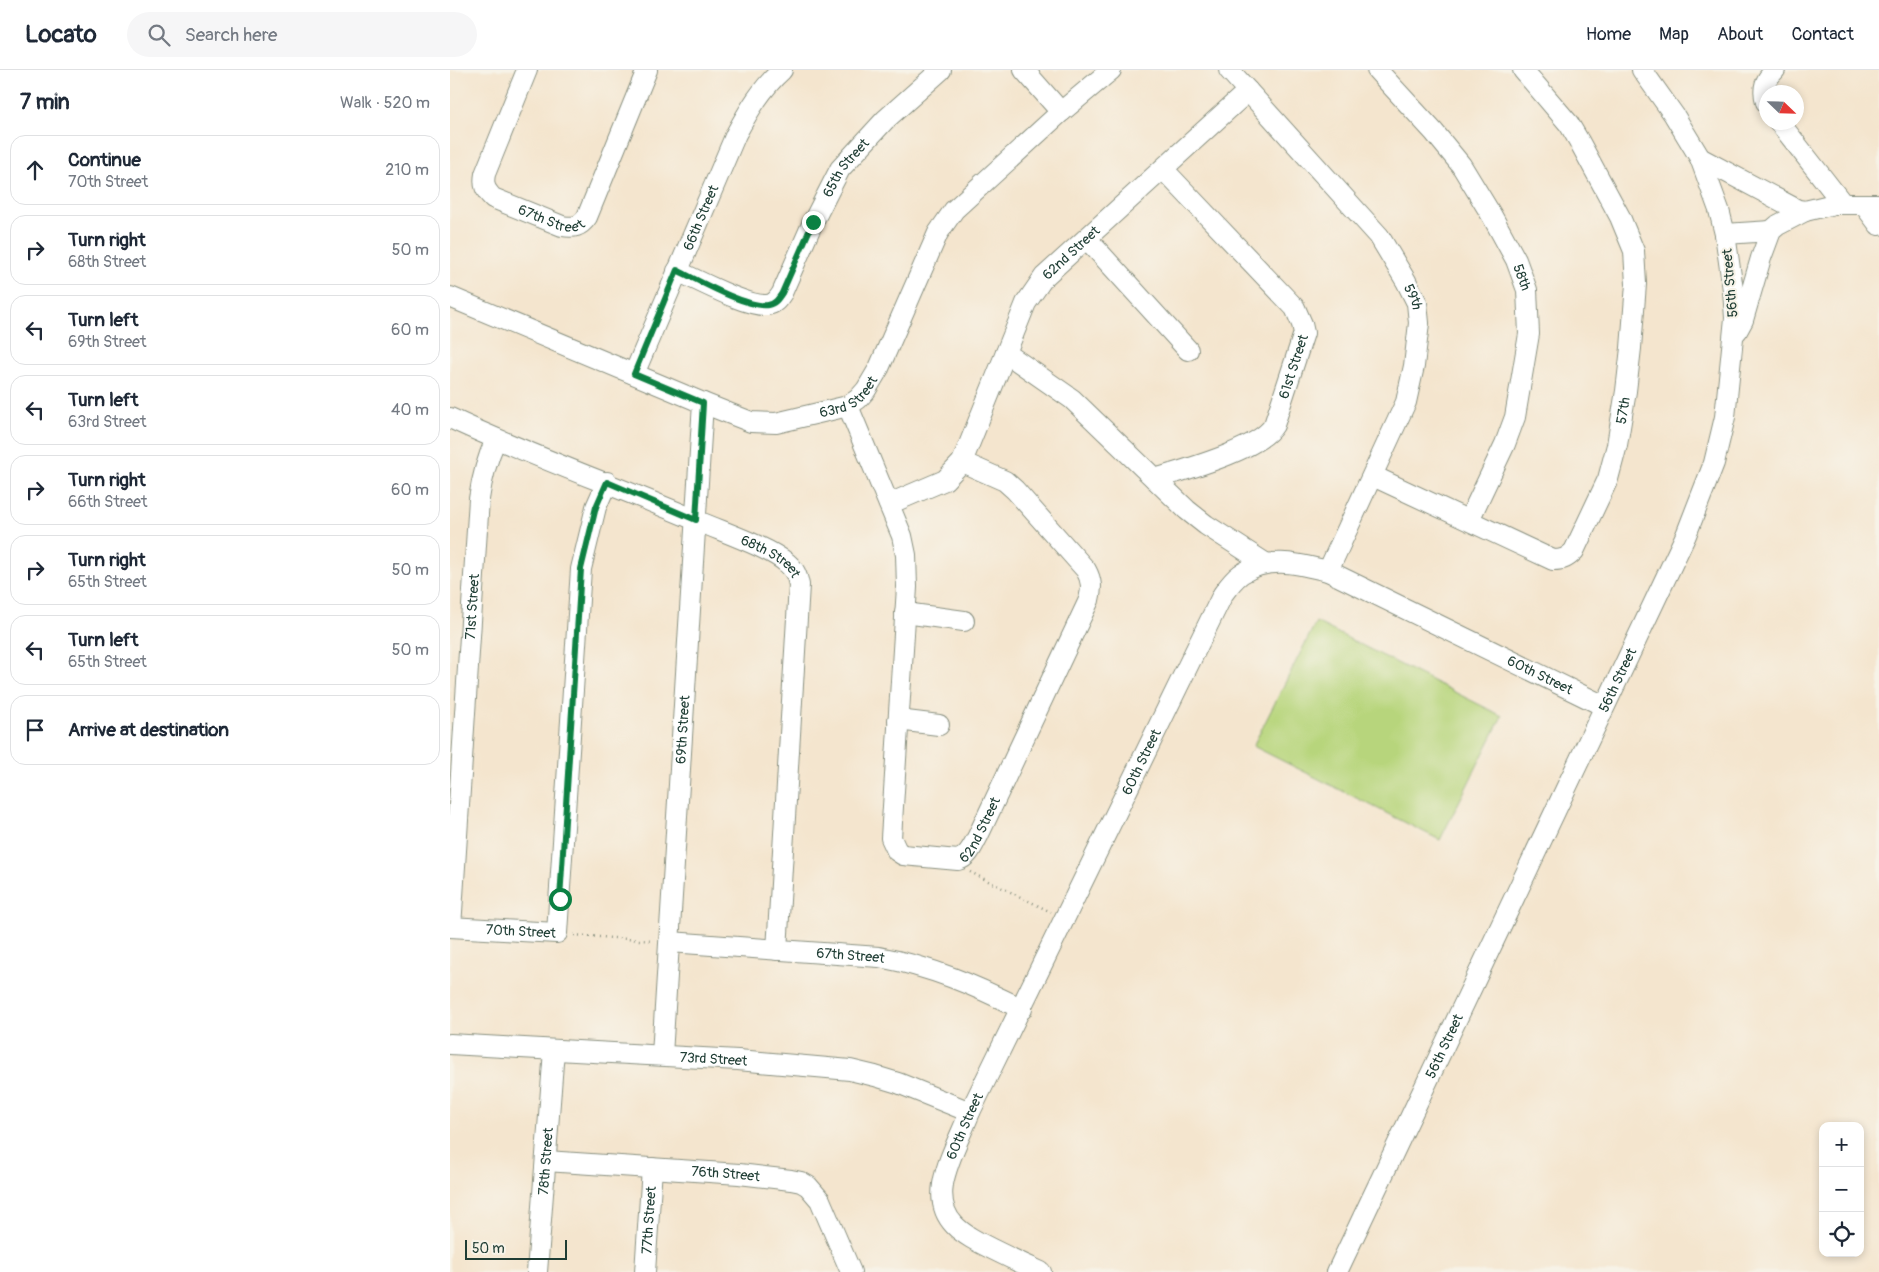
<!DOCTYPE html>
<meta charset="utf-8">
<style>
:root{--surface:#fff;--page:#f6f6f7;--text:#1f2937;--muted:#747a83;--line:#e0e1e3}
body{margin:0;font-family:Pangolin,sans-serif;background:var(--page);color:var(--text)}
.controls{position:absolute;right:15px;bottom:15px;display:grid;overflow:hidden;border-radius:10px;box-shadow:0 2px 8px #0003}
.controls button{width:45px;height:45px;display:grid;place-items:center;padding:0;border:0;border-bottom:1px solid var(--line);background:var(--surface);color:var(--text);font:25px sans-serif}
.compass{position:absolute;left:1309px;top:15px;width:45px;height:45px;border-radius:50%;background:var(--surface);box-shadow:0 2px 8px #0003;rotate:113deg}
.scale{position:absolute;left:15px;bottom:12px;width:102px;box-sizing:border-box;padding-left:5px;border:2px solid #1f3d34;border-top:0;font-size:14px;line-height:18px;white-space:nowrap;color:#1f3d34;-webkit-text-stroke:4px #f7f3e8;paint-order:stroke}
.stop{position:absolute;width:15px;height:15px;margin:-11px;border:4px solid #0b8043;border-radius:50%;background:#fff}
.stop.end{background:#0b8043;border-color:#fff;box-shadow:0 1px 5px #0008}
.list{margin:0;padding:0;list-style:none}
h2{display:flex;justify-content:space-between;align-items:center;height:65px;margin:0;padding:0 20px;font-size:21px}
h2 small{font-size:16px;font-weight:400;color:var(--muted)}
.list li{display:grid;grid-template-columns:32px 1fr auto;gap:15px;align-items:center;box-sizing:border-box;height:70px;margin:0 10px 10px;padding:0 10px;border:1px solid var(--line);border-radius:15px}
.list b{display:block;font-size:19px;white-space:nowrap}
.list p{margin:0;font-size:16px;white-space:nowrap;color:var(--muted)}
.list em{font-size:16px;font-style:normal;color:var(--muted)}
.icon{flex:none;width:28px;height:28px;fill:none;stroke:currentColor;stroke-width:2;stroke-linecap:round;stroke-linejoin:round}
.map{position:relative;flex:none;width:1429px;height:1202px;overflow:hidden}
header{display:flex;align-items:center;gap:30px;box-sizing:border-box;height:70px;padding:0 25px;background:var(--surface);border-bottom:1px solid var(--line)}
header strong{font-size:24px}
nav{display:flex;gap:28px;margin-inline-start:auto;font-size:18px}
.search{width:350px;height:45px;background:var(--page);display:flex;align-items:center;gap:12px;box-sizing:border-box;padding:0 18px;border-radius:28px;color:var(--muted);font-size:19px}
main{display:flex}
aside{flex:1;background:var(--surface)}
.map>svg:first-child{display:block}
.green{fill:#b7d57b;stroke:#6b8958}
.lines{fill:none;stroke-linecap:round;stroke-linejoin:round}
.minor-casing{stroke:#8a9181;stroke-width:22}
.path{stroke:#8a9181;stroke-width:2.5;stroke-dasharray:1 4;stroke-linecap:butt}
.minor{stroke:#fff;stroke-width:20}
.route{stroke:#0b8043;stroke-width:6}
.labels{text-anchor:middle;dominant-baseline:central;stroke-width:4;stroke-linejoin:round;paint-order:stroke}
.street-label{font-size:14px;fill:#1f3d34;stroke:#f7f3e8}
</style>
<header>
<strong>Locato</strong>
<div class="search"><svg class="icon" aria-label="search" viewBox="0 0 24 24"><circle cx="10" cy="10" r="6"/><path d="M15 15l6 6"/></svg>Search here</div>
<nav><a>Home</a><a>Map</a><a>About</a><a>Contact</a></nav>
</header>
<main>
<aside>
<h2>7 min<small>Walk · 520 m</small></h2>
<ul class="list">
<li><svg class="icon" aria-label="ahead" viewBox="0 0 24 24"><path d="M12 20V5M6 11l6-6 6 6"/></svg><div><b>Continue</b><p>70th Street</p></div><em>210 m</em></li>
<li><svg class="icon" aria-label="right" viewBox="0 0 24 24"><path d="M7 20v-9h11M14 6l5 5-5 5"/></svg><div><b>Turn right</b><p>68th Street</p></div><em>50 m</em></li>
<li><svg class="icon" aria-label="left" viewBox="0 0 24 24"><path d="M17 20v-9H6M10 6l-5 5 5 5"/></svg><div><b>Turn left</b><p>69th Street</p></div><em>60 m</em></li>
<li><svg class="icon" aria-label="left" viewBox="0 0 24 24"><path d="M17 20v-9H6M10 6l-5 5 5 5"/></svg><div><b>Turn left</b><p>63rd Street</p></div><em>40 m</em></li>
<li><svg class="icon" aria-label="right" viewBox="0 0 24 24"><path d="M7 20v-9h11M14 6l5 5-5 5"/></svg><div><b>Turn right</b><p>66th Street</p></div><em>60 m</em></li>
<li><svg class="icon" aria-label="right" viewBox="0 0 24 24"><path d="M7 20v-9h11M14 6l5 5-5 5"/></svg><div><b>Turn right</b><p>65th Street</p></div><em>50 m</em></li>
<li><svg class="icon" aria-label="left" viewBox="0 0 24 24"><path d="M17 20v-9H6M10 6l-5 5 5 5"/></svg><div><b>Turn left</b><p>65th Street</p></div><em>50 m</em></li>
<li><svg class="icon" aria-label="arrive" viewBox="0 0 24 24"><path d="M6 21V4h12l-3 4 3 4H6"/></svg><div><b>Arrive at destination</b></div></li>
</ul>
</aside>
<div class="map">
<svg width="1429" height="1202" viewBox="0 0 1429 1202">
<rect width="100%" height="100%" fill="#f7f3e8"/>
<filter id="ink" filterUnits="userSpaceOnUse"><feTurbulence type="fractalNoise" baseFrequency=".02" numOctaves="2"/><feDisplacementMap in="SourceGraphic" scale="10" xChannelSelector="R" yChannelSelector="G"/><feConvolveMatrix kernelMatrix="1 2 1 2 8 2 1 2 1" color-interpolation-filters="sRGB"/></filter>
<filter id="wash" filterUnits="userSpaceOnUse"><feTurbulence type="fractalNoise" baseFrequency=".0096" numOctaves="4" result="noise"/><feDisplacementMap in="SourceGraphic" scale="20" xChannelSelector="R" yChannelSelector="G"/><feGaussianBlur stdDeviation="1.12" result="paint"/><feColorMatrix in="noise" values="0 0 0 0 0 0 0 0 0 0 0 0 0 0 0 0 0 1.4 0 .05"/><feComposite in="paint" operator="in"/></filter>
<g filter="url(#wash)">
<rect width="100%" height="100%" fill="#f4e5ce"/>
<path class="green" d="M 866,552 L 1052,646 L 990,770 L 803,676 Z"/>
</g>
<g filter="url(#ink)">
<g class="lines">
<g class="minor-casing">
<g id="minor">
<path id="s1" d="M 77,0 L 35,104 C 33,115 35,120 43,128 L 112,156 C 124,158 130,157 137,147 L 197,0"/>
<path d="M 574,0 L 611,42"/>
<path id="s2" d="M 779,0 L 929,166 L 956,211 L 967,233 L 969,253 L 964,296 L 956,332 L 878,501"/>
<path id="s3" d="M 927,0 L 984,62 L 1011,95 L 1042,146 L 1066,190 L 1077,220 L 1079,264 L 1065,347 L 1055,374 L 1019,450"/>
<path d="M 1316,32 C 1312,18 1315,10 1325,0"/>
<path d="M 1329,52 L 1393,134"/>
<path d="M 1250,88 L 1348,140 L 1355,141 L 1384,134 L 1429,134"/>
<path d="M 1414,135 L 1429,155"/>
<path d="M 1275,164 L 1321,161"/>
<path d="M 637,169 L 738,280"/>
<path id="s4" d="M 227,201 C 248,210 297,237 317,235 C 325,234 328,229 332,223 L 363,152 L 390,99 L 435,50 L 491,0"/>
<path id="s5" d="M 0,227 L 253,333 L 301,352 L 326,353 L 398,336 L 408,329 L 416,320 L 429,298 L 488,163 L 504,140 L 611,42 L 661,0"/>
<path d="M 1287,261 L 1293,250 L 1311,188 L 1321,161 L 1328,155 L 1355,141"/>
<path d="M 556,283 L 622,329 L 737,440 L 756,455 L 815,493"/>
<path id="s6" d="M 184,304 L 286,64 C 299,40 312,18 332,0"/>
<path id="s7" d="M 398,336 L 452,466 L 456,485 L 457,517 L 441,768 L 447,781 L 453,785 L 508,790 C 519,787 523,775 528,766 L 639,530 C 642,518 642,511 636,500 L 565,420 L 555,411 L 512,392"/>
<path id="s8" d="M 0,348 C 81,386 166,416 248,451 C 273,462 318,477 337,493 C 345,500 347,505 349,515 L 327,880"/>
<path id="s9" d="M 923,406 L 1103,490 C 1113,490 1117,488 1124,481 L 1158,409 L 1167,375 L 1176,321 L 1181,278 L 1186,214 L 1184,181 L 1170,147 L 1129,71 L 1119,54 L 1073,0"/>
<path id="s10" d="M 705,409 C 733,400 809,380 824,355 L 854,263 L 852,254 L 845,238 L 713,99"/>
<path id="s11" d="M 439,434 L 495,410 L 512,392 L 576,233 L 594,207 L 798,21"/>
<path d="M 455,543 L 514,551"/>
<path d="M 448,650 L 489,655"/>
<path id="s12" d="M 0,857 L 107,863 L 131,499 L 146,437 L 157,412"/>
<path id="s13" d="M 1,857 L 29,429 C 32,407 37,389 46,369"/>
<path id="s14" d="M 220,872 L 429,887 C 482,897 524,915 572,939"/>
<path id="s15" d="M 0,974 L 288,990 L 400,1000 L 425,1006 L 448,1013 L 520,1042"/>
<path id="s16" d="M 212,985 L 253,333"/>
<path id="s17" d="M 96,1091 L 289,1104 L 341,1110 L 351,1112 L 358,1116 L 370,1130 L 401,1202"/>
<path id="s18" d="M 87,1202 L 104,980"/>
<path id="s19" d="M 195,1202 L 202,1098"/>
<path id="s20" d="M 591,1202 C 575,1195 558,1187 542,1179 C 514,1165 487,1152 493,1114 C 497,1090 511,1065 520,1042 L 773,524 C 778,517 784,509 791,504 C 819,485 849,494 878,501 L 1154,636"/>
<path id="s21" d="M 887,1202 L 1236,465 L 1264,393 L 1275,347 L 1285,248 L 1283,220 L 1275,164 L 1269,140 L 1250,88 L 1224,45 L 1192,0"/>
</g>
</g>
<g class="path">
<path d="M 520,802 L 601,842"/>
<path d="M 124,865 L 203,871"/>
</g>
<use href="#minor" class="minor"/>
</g>
</g>
<g class="lines" filter="url(#ink)">
<path class="route" d="M 110,829 L 131,499 L 146,437 L 157,412 L 246,450 L 253,333 L 184,304 L 227,200 C 247,210 297,238 318,235 C 325,234 328,229 332,223 L 363,152"/>
</g>
<g class="labels">
<g class="street-label">
<text stroke="none"><textPath href="#s4" startOffset="258">65th Street</textPath></text>
<text stroke="none"><textPath href="#s1" startOffset="201">67th Street</textPath></text>
<text stroke="none"><textPath href="#s6" startOffset="170">66th Street</textPath></text>
<text stroke="none"><textPath href="#s11" startOffset="325">62nd Street</textPath></text>
<text stroke="none"><textPath href="#s3" startOffset="255">58th</textPath></text>
<text transform="translate(1280 213) rotate(-95)">56th Street</text>
<text stroke="none"><textPath href="#s2" startOffset="294">59th</textPath></text>
<text stroke="none"><textPath href="#s10" startOffset="194">61st Street</textPath></text>
<text stroke="none"><textPath href="#s5" startOffset="430">63rd Street</textPath></text>
<text stroke="none"><textPath href="#s9" startOffset="372">57th</textPath></text>
<text stroke="none"><textPath href="#s8" startOffset="350">68th Street</textPath></text>
<text stroke="none"><textPath href="#s13" startOffset="321">71st Street</textPath></text>
<text stroke="none"><textPath href="#s20" startOffset="1150">60th Street</textPath></text>
<text stroke="none"><textPath href="#s21" startOffset="655">56th Street</textPath></text>
<text stroke="none"><textPath href="#s16" startOffset="326">69th Street</textPath></text>
<text stroke="none"><textPath href="#s20" startOffset="610">60th Street</textPath></text>
<text stroke="none"><textPath href="#s7" startOffset="559">62nd Street</textPath></text>
<text stroke="none"><textPath href="#s12" startOffset="71">70th Street</textPath></text>
<text stroke="none"><textPath href="#s14" startOffset="181">67th Street</textPath></text>
<text stroke="none"><textPath href="#s21" startOffset="250">56th Street</textPath></text>
<text stroke="none"><textPath href="#s15" startOffset="264">73rd Street</textPath></text>
<text stroke="none"><textPath href="#s20" startOffset="205">60th Street</textPath></text>
<text stroke="none"><textPath href="#s18" startOffset="111">78th Street</textPath></text>
<text stroke="none"><textPath href="#s17" startOffset="180">76th Street</textPath></text>
<text stroke="none"><textPath href="#s19" startOffset="52">77th Street</textPath></text>
</g>
</g>
</svg>
<div class="controls">
<button>+</button>
<button>−</button>
<button><svg class="icon" aria-label="locate" viewBox="0 0 24 24"><circle cx="12" cy="12" r="6"/><path d="M12 2v4M12 18v4M2 12h4M18 12h4"/></svg></button>
</div>
<svg class="compass" viewBox="-18 -18 36 36"><path d="M0-13l5 13h-10z" fill="#e53935"/><path d="M0 13l5-13h-10z" fill="#747a83"/></svg>
<div class="scale">50 m</div>
<div class="stop" style="left:110px;top:829px"></div>
<div class="stop end" style="left:363px;top:152px"></div>
</div>
</main>
